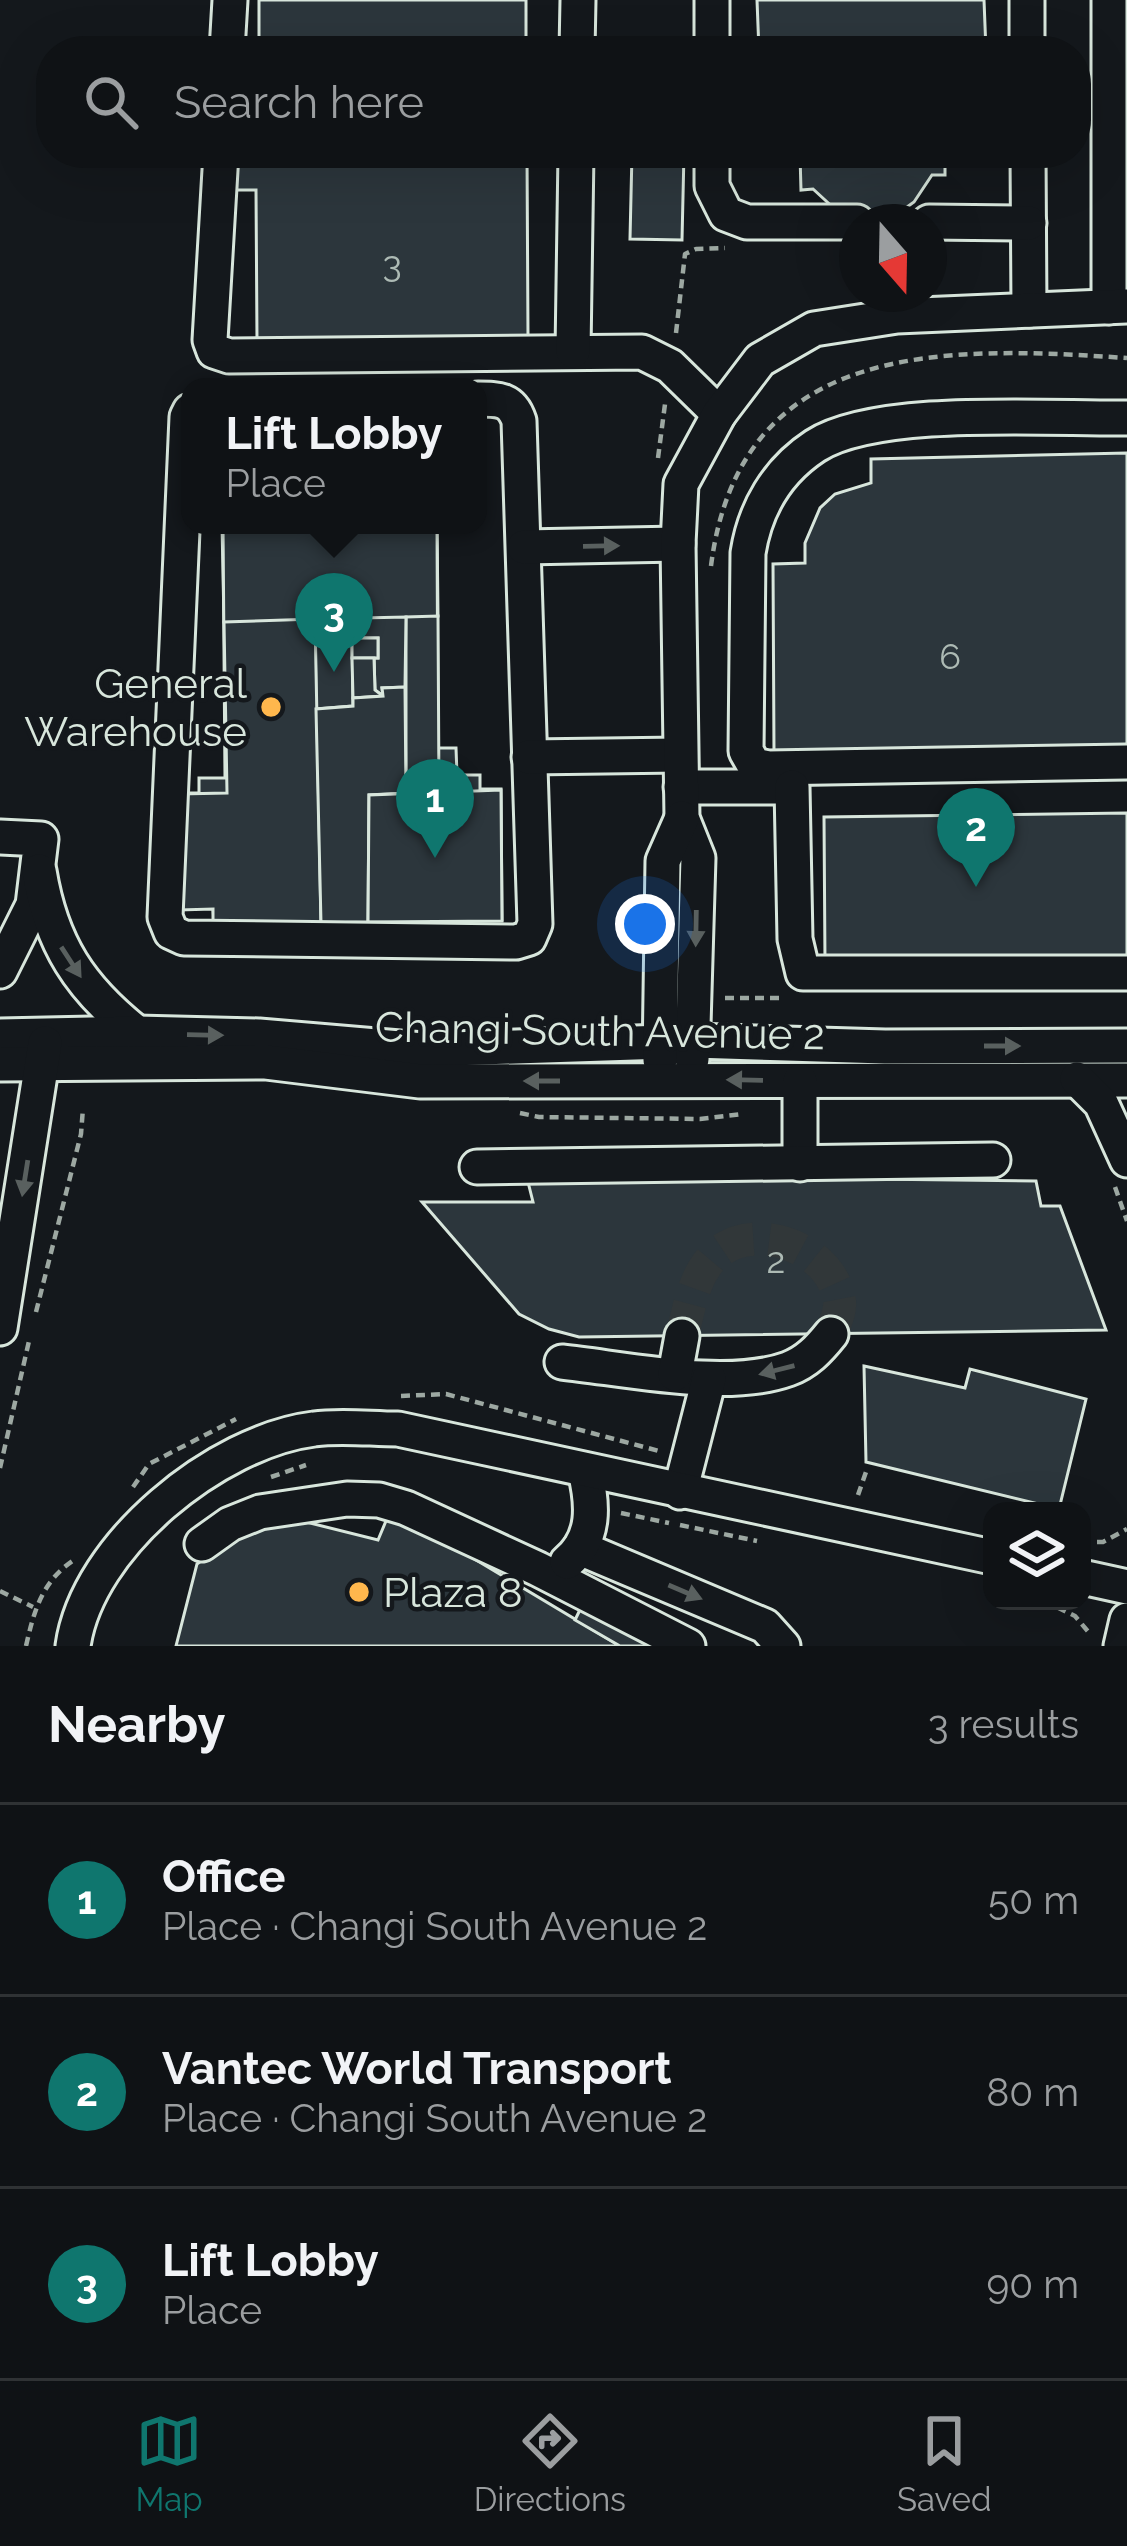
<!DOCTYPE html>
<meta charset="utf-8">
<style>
:root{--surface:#0f1215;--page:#181b1e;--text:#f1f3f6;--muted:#9b9ea0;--line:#2f3234;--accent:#0f766e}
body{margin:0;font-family:Raleway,sans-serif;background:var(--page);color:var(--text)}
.controls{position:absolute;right:36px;bottom:36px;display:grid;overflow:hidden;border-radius:24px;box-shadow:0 12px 48px #0002}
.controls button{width:108px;height:108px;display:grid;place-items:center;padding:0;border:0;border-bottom:3px solid var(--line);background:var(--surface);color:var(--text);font:60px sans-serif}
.compass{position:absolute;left:839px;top:204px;width:108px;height:108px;border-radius:50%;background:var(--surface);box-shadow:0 12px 48px #0002;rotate:160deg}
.you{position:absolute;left:645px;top:924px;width:42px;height:42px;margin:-30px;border:9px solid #fff;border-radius:50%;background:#1a73e8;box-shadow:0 0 0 18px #1a73e833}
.badge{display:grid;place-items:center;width:78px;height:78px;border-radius:50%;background:var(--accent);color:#fff;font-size:39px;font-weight:700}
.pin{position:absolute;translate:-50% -99px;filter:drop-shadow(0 3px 6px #0008)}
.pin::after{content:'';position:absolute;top:63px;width:42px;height:36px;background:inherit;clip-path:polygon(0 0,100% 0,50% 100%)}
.popup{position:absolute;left:181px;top:378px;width:306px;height:156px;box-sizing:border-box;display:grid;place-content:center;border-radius:24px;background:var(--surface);filter:drop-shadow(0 3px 9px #0005);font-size:39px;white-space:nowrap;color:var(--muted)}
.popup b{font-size:45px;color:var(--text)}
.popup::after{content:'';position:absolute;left:50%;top:100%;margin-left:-24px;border:24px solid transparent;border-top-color:var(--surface)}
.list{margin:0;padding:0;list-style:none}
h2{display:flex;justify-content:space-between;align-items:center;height:156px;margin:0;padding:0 48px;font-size:51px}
h2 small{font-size:39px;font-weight:400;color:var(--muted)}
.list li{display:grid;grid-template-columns:78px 1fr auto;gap:36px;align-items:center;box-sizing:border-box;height:192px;padding:0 48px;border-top:3px solid var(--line)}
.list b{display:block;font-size:45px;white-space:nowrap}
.list p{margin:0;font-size:39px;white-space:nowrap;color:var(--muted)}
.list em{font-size:39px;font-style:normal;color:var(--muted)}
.icon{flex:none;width:66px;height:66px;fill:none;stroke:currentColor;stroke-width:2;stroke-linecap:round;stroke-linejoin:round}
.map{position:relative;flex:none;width:1127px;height:1646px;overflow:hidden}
.search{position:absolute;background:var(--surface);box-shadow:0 12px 48px #0002;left:36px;right:36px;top:36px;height:132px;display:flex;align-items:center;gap:30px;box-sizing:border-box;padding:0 42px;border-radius:48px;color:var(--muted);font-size:45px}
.sheet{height:732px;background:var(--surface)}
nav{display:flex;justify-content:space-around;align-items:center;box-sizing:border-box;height:168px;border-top:3px solid var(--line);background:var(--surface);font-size:33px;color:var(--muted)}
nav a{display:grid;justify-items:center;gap:6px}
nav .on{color:var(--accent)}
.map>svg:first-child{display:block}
.building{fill:#2c363c;stroke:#d8e6dc;stroke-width:3}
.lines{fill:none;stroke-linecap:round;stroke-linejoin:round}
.minor-tunnel{stroke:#313739;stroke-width:33;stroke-dasharray:33 16;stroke-linecap:butt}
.minor-casing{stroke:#d8e6dc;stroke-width:39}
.path{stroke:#9da8a2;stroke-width:4.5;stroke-dasharray:9 6;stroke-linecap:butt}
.minor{stroke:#14181c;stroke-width:33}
.oneway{fill:#59605f}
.poi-dot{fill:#ffb74d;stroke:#14181c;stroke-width:4.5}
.labels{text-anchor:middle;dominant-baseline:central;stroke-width:9;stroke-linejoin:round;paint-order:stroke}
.number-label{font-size:36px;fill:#adbab4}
.poi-label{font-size:42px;fill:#d8e6dc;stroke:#14181c;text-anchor:end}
.street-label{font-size:42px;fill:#d8e6dc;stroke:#14181c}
</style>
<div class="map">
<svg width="1127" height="1646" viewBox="0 0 1127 1646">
<rect width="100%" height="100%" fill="#14181c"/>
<g class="building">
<rect x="259" y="0" width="267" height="51"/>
<path d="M 757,0 L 984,0 L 986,51 L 759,51 Z"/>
<path d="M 230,153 L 527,153 L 528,337 L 257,340 L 256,190 L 230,190 Z"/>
<path d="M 632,153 L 684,153 L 682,240 L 630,239 Z"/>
<path d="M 785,153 L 945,153 L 945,175 L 932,175 L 914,202 L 900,212 L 868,220 L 837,211 L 813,189 L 801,190 L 800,155 Z"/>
<path d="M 1127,453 L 1127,749 L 774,753 L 773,564 L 805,563 L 805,543 L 820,508 L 835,494 L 871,483 L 871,459 Z"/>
<path d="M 222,525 L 437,525 L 438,616 L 224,622 Z"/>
<path d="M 223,525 L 437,525 L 438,748 L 456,748 L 457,775 L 480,775 L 480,789 L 501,789 L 502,920 L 214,924 L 213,908 L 180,909 L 179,793 L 199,793 L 199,778 L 225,778 Z"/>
<path d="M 438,616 L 439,791 L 406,793 L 406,617 Z"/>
<path d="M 406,617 L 405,687 L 382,688 L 383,696 L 375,690 L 374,658 L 378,658 L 378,638 L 352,638 L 353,706 L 316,709 L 315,619 Z"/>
<path d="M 315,619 L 321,923 L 213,924 L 213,909 L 179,910 L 178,794 L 227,793 L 224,622 Z"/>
<rect x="352" y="638" width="26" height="20"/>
<path d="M 352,658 L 374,658 L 375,690 L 383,696 L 353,698 Z"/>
<path d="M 405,687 L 406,793 L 369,795 L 368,922 L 321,923 L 316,709 L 353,706 L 353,698 L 383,696 L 382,688 Z"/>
<path d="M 501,790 L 502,921 L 368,922 L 369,795 Z"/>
<path d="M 1127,813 L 1127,958 L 825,962 L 824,817 Z"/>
<path d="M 871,1174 L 871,1179 L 1036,1181 L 1041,1206 L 1060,1206 L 1106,1330 L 579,1337 L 549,1329 L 519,1314 L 422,1202 L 533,1202 L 528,1182 Z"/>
<path d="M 864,1366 L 965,1388 L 970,1369 L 1086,1399 L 1059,1509 L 866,1462 Z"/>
<path d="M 391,1509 L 620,1646 L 176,1646 L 197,1564 L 266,1512 L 378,1540 Z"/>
<path d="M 592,1585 L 679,1646 L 620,1646 L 575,1620 Z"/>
</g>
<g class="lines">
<path class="minor-tunnel" d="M 682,1336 C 689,1309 693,1279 712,1258 C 749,1218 830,1246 839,1298 C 842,1310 835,1322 831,1334"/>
<g class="minor-casing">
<g id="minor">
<path d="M 712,0 L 712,51"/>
<path d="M 1027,0 L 1027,51"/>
<path d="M 227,51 L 230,0"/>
<path d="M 577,51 L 578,0"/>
<path d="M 221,153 L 210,340 L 214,351 L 229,356 L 642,352 L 670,366 L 719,414"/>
<path d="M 712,153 L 712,186 L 726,214 L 747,222 L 857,222"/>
<path d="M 1028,153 L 1029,310"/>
<path d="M 929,222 L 1029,223"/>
<path d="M 1109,307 L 1109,0"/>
<path d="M 573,351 L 576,153"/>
<path d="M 190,411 L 187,417 L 165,917 L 171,932 L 184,938 L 516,942 L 529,938 L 535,924 L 519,421 C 512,399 499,399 478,399"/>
<path d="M 1127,418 C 1050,419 877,406 815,446 C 777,471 755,509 748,553 L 746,751 L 754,765 L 768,768 L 1127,762"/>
<path d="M 524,547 L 678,544"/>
<path d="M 529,757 L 680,755"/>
<path d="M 681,787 L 789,787"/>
<path d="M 792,787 L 795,939 L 803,973 L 1127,973"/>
<path d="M 0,837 L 41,839 L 33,905 L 0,971"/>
<path d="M 39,871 C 51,944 80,988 137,1033"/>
<path d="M 0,1036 L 137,1033 L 259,1036 L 423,1050 L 694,1041 L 885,1047 L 1127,1046"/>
<path d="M 692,1059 L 698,858 L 682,818 L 678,544 L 681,484 L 719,414 L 760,360 L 814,329 L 897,316 L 1127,306"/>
<path d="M 660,1060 L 663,861 L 682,818"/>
<path d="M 0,1064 L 266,1062 L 420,1081 L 1127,1080"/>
<path d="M 1077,1079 L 1101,1103 L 1127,1160"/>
<path d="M 800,1081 L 800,1164"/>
<path d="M 477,1167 L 993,1160"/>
<path d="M 0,1328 L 45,1043"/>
<path d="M 562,1362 C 627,1369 727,1391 788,1369 C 807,1362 819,1349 831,1334"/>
<path d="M 675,1374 L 682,1336"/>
<path d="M 680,1492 L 709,1379"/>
<path d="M 202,1544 L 230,1524 L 260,1512 L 347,1499 L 379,1500 L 406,1508 L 538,1569 L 688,1646"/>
<path d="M 580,1548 L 765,1626 L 783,1646"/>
<path d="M 567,1562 C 596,1538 593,1504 585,1471"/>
<path d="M 1082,1577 L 1127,1587"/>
<path d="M 73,1646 C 87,1545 217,1441 314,1429 C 341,1425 371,1429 398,1429 L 992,1557"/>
<path d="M 1121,1646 L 1127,1620"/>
</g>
</g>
<g class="path">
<path d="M 676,333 L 685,254 L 696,249 L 725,248"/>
<path d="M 658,458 L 665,404"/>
<path d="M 711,566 C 740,338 946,346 1127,358"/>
<path d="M 725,998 L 785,998"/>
<path d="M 520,1113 L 539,1117 L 700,1119 L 742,1114"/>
<path d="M 1115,1187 L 1127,1221"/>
<path d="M 36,1312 L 81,1134 L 83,1108"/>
<path d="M 401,1396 L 446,1394 L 659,1451"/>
<path d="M 0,1468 L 29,1341"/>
<path d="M 271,1477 L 306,1465"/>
<path d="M 133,1487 L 149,1464 L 236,1419"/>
<path d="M 858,1495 L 866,1472"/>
<path d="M 621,1513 L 669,1523"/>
<path d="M 680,1525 L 757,1541"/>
<path d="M 1082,1542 L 1103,1542 L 1127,1529"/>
<path d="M 0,1591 L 33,1607"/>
<path d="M 1044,1601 L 1075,1616 L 1091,1635"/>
<path d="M 26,1646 C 34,1611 42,1581 74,1560"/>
</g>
<use href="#minor" class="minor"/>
</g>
<defs><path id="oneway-solid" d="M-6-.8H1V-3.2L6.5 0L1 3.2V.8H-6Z" transform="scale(3)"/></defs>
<g class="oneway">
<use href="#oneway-solid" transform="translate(601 546) rotate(-1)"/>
<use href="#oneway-solid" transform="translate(696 928) rotate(91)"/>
<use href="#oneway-solid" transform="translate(71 962) rotate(57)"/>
<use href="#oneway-solid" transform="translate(205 1035) rotate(1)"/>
<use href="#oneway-solid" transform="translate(1002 1046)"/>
<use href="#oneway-solid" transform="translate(745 1080) rotate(-179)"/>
<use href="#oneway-solid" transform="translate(542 1081) rotate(180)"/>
<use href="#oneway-solid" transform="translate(25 1178) rotate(99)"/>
<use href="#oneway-solid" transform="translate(777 1370) rotate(166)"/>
<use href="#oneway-solid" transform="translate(685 1592) rotate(23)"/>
</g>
<g class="poi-dot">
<circle cx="271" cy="707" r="12"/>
<circle cx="359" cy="1592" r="12"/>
</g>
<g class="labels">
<g class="number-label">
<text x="392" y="264">3</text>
<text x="950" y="656">6</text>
<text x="776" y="1260">2</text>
</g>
<g class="poi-label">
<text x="247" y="683">General<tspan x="247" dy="48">Warehouse</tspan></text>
<text x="383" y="1592" text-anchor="start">Plaza 8</text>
</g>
<g class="street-label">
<text transform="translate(600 1031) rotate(1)">Changi South Avenue 2</text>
</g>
</g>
</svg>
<div class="controls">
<button><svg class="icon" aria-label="layers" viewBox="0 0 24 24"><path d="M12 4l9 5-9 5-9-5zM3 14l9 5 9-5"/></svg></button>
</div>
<svg class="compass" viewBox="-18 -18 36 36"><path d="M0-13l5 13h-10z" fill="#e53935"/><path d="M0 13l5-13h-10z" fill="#9b9ea0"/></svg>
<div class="you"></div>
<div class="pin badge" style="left:435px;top:858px">1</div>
<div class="pin badge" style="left:976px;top:887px">2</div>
<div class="pin badge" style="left:334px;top:672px">3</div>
<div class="popup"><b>Lift Lobby</b>Place</div>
<div class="search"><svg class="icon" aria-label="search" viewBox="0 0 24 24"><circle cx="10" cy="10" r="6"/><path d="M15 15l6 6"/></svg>Search here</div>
</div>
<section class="sheet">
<h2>Nearby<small>3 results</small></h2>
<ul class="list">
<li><span class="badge">1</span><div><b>Office</b><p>Place · Changi South Avenue 2</p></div><em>50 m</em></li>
<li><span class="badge">2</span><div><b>Vantec World Transport</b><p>Place · Changi South Avenue 2</p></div><em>80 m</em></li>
<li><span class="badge">3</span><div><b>Lift Lobby</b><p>Place</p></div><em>90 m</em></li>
</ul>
</section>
<nav>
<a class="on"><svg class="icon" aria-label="map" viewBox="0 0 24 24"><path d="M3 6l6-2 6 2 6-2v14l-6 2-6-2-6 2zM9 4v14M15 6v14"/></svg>Map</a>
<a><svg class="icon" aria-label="directions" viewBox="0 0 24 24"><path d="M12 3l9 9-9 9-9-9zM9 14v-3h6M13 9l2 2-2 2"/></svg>Directions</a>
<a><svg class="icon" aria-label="saved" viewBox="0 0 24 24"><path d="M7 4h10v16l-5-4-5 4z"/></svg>Saved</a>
</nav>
